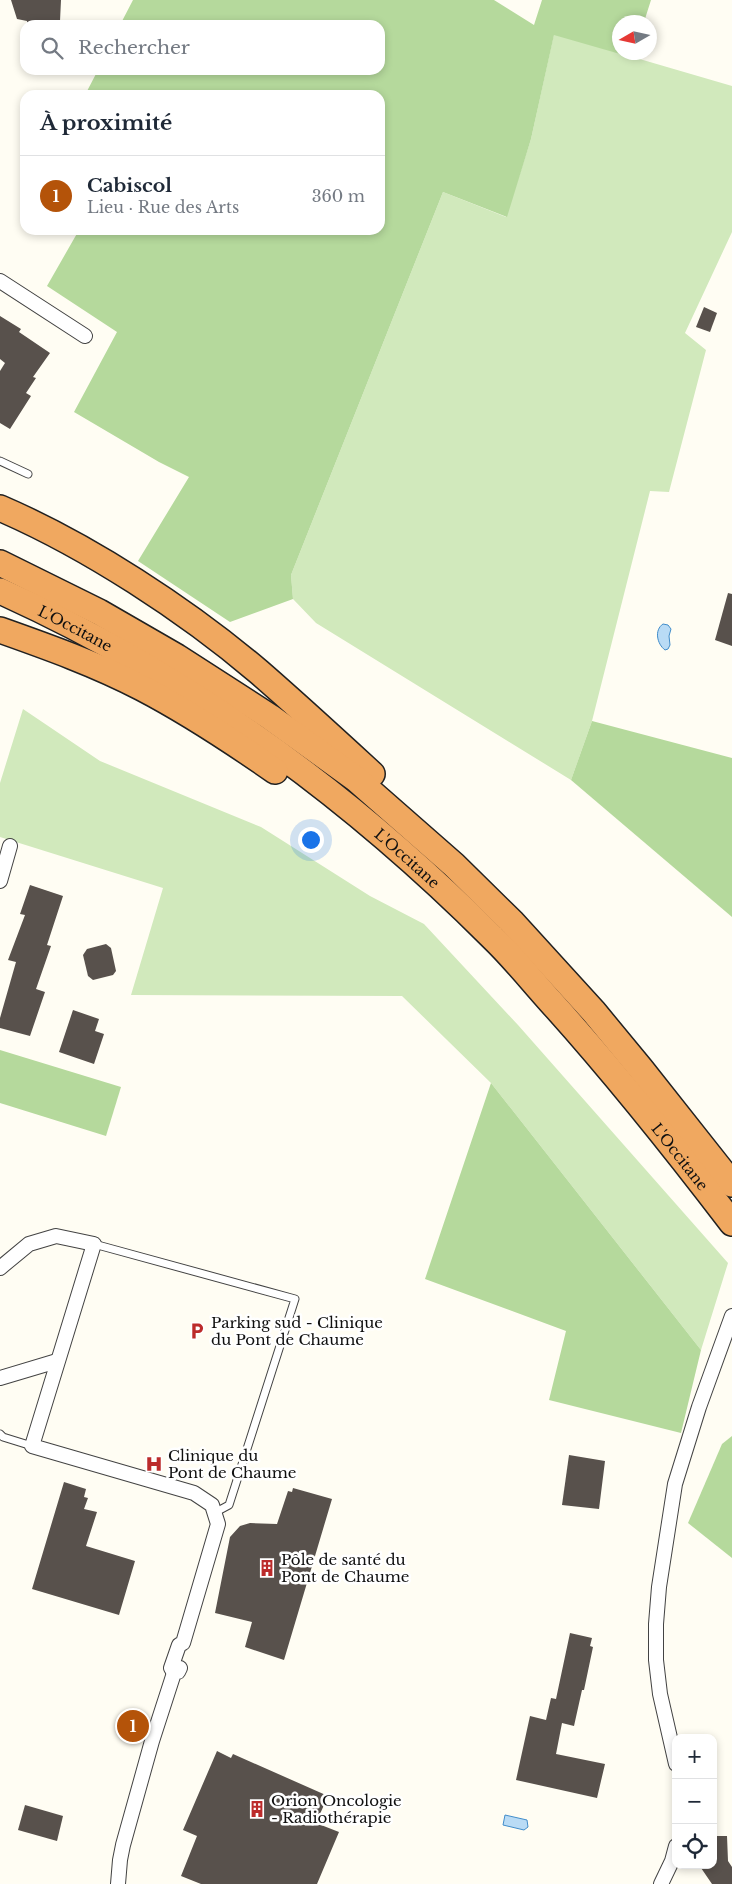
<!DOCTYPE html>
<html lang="fr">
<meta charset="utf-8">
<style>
:root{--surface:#fff;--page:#f2f2f3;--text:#1f2937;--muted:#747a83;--line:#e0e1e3;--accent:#b45309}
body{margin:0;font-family:"Libre Baskerville",serif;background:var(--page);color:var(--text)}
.controls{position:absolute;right:15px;bottom:15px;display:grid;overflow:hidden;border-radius:10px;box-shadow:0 2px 8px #0003}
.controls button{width:45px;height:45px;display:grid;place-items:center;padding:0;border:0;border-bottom:1px solid var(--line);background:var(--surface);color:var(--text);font:25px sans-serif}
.compass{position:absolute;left:612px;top:15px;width:45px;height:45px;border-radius:50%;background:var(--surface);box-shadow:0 2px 8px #0003;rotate:261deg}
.you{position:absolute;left:310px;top:839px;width:18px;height:18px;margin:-12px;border:4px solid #fff;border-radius:50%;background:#1a73e8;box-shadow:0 0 0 8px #1a73e833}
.badge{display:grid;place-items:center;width:32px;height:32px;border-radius:50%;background:var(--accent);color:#fff;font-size:16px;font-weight:700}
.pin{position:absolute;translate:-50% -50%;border:2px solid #fff;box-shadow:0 1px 5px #0006}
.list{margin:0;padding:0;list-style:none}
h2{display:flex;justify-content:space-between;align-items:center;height:65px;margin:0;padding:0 20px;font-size:21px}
h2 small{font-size:16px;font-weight:400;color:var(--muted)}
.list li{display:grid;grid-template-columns:32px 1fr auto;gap:15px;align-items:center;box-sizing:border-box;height:80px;padding:0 20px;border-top:1px solid var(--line)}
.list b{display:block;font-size:19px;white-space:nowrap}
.list p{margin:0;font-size:16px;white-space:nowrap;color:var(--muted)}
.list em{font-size:16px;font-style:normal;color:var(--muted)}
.icon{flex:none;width:28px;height:28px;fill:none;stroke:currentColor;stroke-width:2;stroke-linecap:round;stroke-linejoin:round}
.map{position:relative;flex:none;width:732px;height:1884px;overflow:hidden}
.search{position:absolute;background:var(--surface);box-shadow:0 2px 8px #0003;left:20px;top:20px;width:365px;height:55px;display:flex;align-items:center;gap:12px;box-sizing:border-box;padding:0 18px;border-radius:15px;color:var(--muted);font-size:19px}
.panel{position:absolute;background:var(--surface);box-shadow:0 2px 8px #0003;left:20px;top:90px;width:365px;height:145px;border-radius:15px}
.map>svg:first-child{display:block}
.green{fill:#d1e9bc}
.forest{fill:#b5d99c}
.water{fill:#b9dbf5;stroke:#428dca}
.building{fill:#58514c}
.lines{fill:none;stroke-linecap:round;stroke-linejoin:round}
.service-casing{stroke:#434343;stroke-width:9}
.minor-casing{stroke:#434343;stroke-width:16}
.motorway-casing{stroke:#212121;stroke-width:28}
.service{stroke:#fff;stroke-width:7}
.minor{stroke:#fff;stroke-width:14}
.motorway{stroke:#f0a860;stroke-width:25}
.labels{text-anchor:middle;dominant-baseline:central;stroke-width:5;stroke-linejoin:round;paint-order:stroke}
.street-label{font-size:15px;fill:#101010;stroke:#fff}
.poi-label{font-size:15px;fill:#101010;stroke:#fff;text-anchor:start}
</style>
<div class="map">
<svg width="732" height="1884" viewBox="0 0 732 1884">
<rect width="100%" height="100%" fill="#fffdf3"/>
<g class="green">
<path d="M 554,34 L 732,86 L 732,232 L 685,333 L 706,350 L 669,492 L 650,491 L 592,721 L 571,780 L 316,623 L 293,599 L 291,575 L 443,192 L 506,217 L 531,139 Z"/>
<path d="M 23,709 L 100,761 L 261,827 L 370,896 L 424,924 L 518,1025 L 728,1263 L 701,1350 L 491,1083 L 402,996 L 131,995 L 163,888 L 0,837 L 0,783 Z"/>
</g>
<g class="forest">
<path d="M 133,0 L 494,0 L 534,25 L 542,0 L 651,0 L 644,22 L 620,22 L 620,52 L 635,53 L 634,58 L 554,35 L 531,139 L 507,217 L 443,192 L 291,575 L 293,599 L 230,622 L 138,561 L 189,477 L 159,462 L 74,412 L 117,332 L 47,286 L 79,230 L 380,230 L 380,95 L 85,95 L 98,70 L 380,70 L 380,25 L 120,25 Z"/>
<path d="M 592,721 L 732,758 L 732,917 L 571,780 Z"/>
<path d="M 0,1050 L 121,1087 L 106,1136 L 0,1103 Z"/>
<path d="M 491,1083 L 701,1350 L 681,1433 L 549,1400 L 566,1331 L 425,1279 Z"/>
<path d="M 732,1436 L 732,1558 L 688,1523 L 722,1444 Z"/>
</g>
<g class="water">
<path d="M 663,624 L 668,625 L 671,629 L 669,636 L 670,645 L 668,649 L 665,650 C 657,644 654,630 663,624 Z"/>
<path d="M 505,1815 L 527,1820 L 528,1827 L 524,1830 L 503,1825 Z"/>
</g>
<g class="building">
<path d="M 11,0 L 61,0 L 60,21 L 56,25 L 27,25 L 27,21 L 17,19 Z"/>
<path d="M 704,307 L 717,313 L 710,332 L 696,327 Z"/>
<path d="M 0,316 L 21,329 L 19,332 L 50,353 L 33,377 L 36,378 L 26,393 L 31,396 L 10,429 L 0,423 L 0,371 L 5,363 L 0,359 Z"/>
<path d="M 728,593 L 732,594 L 732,646 L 715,640 Z"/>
<path d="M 30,885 L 63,896 L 47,945 L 51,946 L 36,989 L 45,992 L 30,1036 L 0,1028 L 0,1018 L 16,962 L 8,960 L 25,915 L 20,914 Z"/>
<path d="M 106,944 L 111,948 L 116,971 L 113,975 L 93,980 L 88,976 L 83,955 L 87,949 Z"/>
<path d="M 73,1010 L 99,1019 L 95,1031 L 104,1034 L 94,1064 L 59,1052 Z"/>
<path d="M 569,1455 L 605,1461 L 599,1509 L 562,1505 Z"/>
<path d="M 64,1482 L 86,1489 L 84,1497 L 88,1498 L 84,1509 L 97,1512 L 86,1546 L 135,1561 L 119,1615 L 32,1589 Z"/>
<path d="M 293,1488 L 332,1499 L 284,1660 L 245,1647 L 252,1622 L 215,1613 L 230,1537 L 240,1526 L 250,1523 L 277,1524 L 288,1491 L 292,1492 Z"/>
<path d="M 570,1633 L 592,1638 L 590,1646 L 593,1647 L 584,1690 L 582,1690 L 574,1726 L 562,1723 L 556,1754 L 605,1764 L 597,1798 L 516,1780 L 530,1716 L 546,1720 L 551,1698 L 556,1699 Z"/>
<path d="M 217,1751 L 231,1758 L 233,1754 L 328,1796 L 316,1823 L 339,1832 L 317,1884 L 201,1884 L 181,1876 L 197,1836 L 183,1830 Z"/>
<path d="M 25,1805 L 63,1816 L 57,1841 L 18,1830 Z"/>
<path d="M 713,1836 L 727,1836 L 728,1861 L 732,1867 L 732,1884 L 712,1884 L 699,1865 L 713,1865 Z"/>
</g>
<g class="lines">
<g class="service-casing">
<g id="service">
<path d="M 0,461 L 28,474"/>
<path d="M 94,1244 L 295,1299 L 229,1505 L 214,1513"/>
<path d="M 0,1434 L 3,1437 L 32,1446"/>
</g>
</g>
<g class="minor-casing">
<g id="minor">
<path d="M 0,281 L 85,336"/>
<path d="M 0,881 L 10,846"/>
<path d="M 0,1268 L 29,1244 L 56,1236 L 94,1244 L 32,1446 L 194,1493 L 212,1505 L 218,1524 L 183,1643 L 179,1645 L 171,1668 L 174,1673"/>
<path d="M 0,1378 L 57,1361"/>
<path d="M 676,1764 L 660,1694 L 656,1660 L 656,1624 L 659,1587 L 675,1484 L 699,1407 L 732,1316"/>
<path d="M 118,1884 L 120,1860 L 123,1845 L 152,1741 L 174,1673 L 178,1672 L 180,1668"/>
<path d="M 661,1884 L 672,1861 L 676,1846"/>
</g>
</g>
<g class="motorway-casing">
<g id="motorway">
<path d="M 0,508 C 88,546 186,610 259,672 C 297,705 335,740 372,774"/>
<path d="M 0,563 L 99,612 L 177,657 L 270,717 L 356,779 L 454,865 L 512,922 L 594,1012 L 641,1069 L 732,1184"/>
<path id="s1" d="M 0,591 C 184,674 349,794 492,937 C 513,957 532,981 551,1002 C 615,1073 674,1147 732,1223"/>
<path d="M 0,630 C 48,647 96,664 142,688 C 188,712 232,741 275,771"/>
</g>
</g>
<use href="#service" class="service"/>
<use href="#minor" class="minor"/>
<use href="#motorway" class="motorway"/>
</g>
<defs>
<g id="parking-bare" transform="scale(1.35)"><path d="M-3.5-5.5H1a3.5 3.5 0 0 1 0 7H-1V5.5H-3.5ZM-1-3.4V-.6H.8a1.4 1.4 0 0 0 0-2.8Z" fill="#bc2b2b" stroke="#fff" stroke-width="2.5" paint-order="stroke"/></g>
<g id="hospital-bare" transform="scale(1.35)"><path d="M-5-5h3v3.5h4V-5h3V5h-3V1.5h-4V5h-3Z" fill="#bc2b2b" stroke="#fff" stroke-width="2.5" paint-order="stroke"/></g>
<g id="building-bare" transform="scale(1.35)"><path d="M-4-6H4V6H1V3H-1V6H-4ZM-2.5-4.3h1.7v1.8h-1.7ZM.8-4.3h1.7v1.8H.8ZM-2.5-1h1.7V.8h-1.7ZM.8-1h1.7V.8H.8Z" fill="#bc2b2b" stroke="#fff" stroke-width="2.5" paint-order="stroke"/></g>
</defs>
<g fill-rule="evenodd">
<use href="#parking-bare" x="197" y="1331"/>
<use href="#hospital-bare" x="154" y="1464"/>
<use href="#building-bare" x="267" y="1568"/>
<use href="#building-bare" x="257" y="1809"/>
</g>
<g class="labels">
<g class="street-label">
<text stroke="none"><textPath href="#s1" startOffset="84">L'Occitane</textPath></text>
<text stroke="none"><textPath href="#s1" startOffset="489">L'Occitane</textPath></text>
<text stroke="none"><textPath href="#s1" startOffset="894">L'Occitane</textPath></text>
</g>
<g class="poi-label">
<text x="211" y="1322">Parking sud - Clinique<tspan x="211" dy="17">du Pont de Chaume</tspan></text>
<text x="168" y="1455">Clinique du<tspan x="168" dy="17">Pont de Chaume</tspan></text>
<text x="281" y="1559">Pôle de santé du<tspan x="281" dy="17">Pont de Chaume</tspan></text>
<text x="271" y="1800">Orion Oncologie<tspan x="271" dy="17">- Radiothérapie</tspan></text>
</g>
</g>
</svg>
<div class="controls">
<button>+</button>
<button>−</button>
<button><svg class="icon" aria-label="locate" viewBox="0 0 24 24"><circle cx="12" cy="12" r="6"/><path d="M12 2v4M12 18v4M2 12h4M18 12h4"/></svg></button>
</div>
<svg class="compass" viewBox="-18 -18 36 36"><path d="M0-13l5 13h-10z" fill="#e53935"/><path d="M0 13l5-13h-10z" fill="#747a83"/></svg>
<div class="you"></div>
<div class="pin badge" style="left:133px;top:1726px">1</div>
<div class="search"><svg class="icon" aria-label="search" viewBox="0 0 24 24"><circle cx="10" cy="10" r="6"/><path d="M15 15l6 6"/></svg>Rechercher</div>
<section class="panel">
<h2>À proximité<small></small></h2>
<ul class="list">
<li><span class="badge">1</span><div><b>Cabiscol</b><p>Lieu · Rue des Arts</p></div><em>360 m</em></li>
</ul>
</section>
</div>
